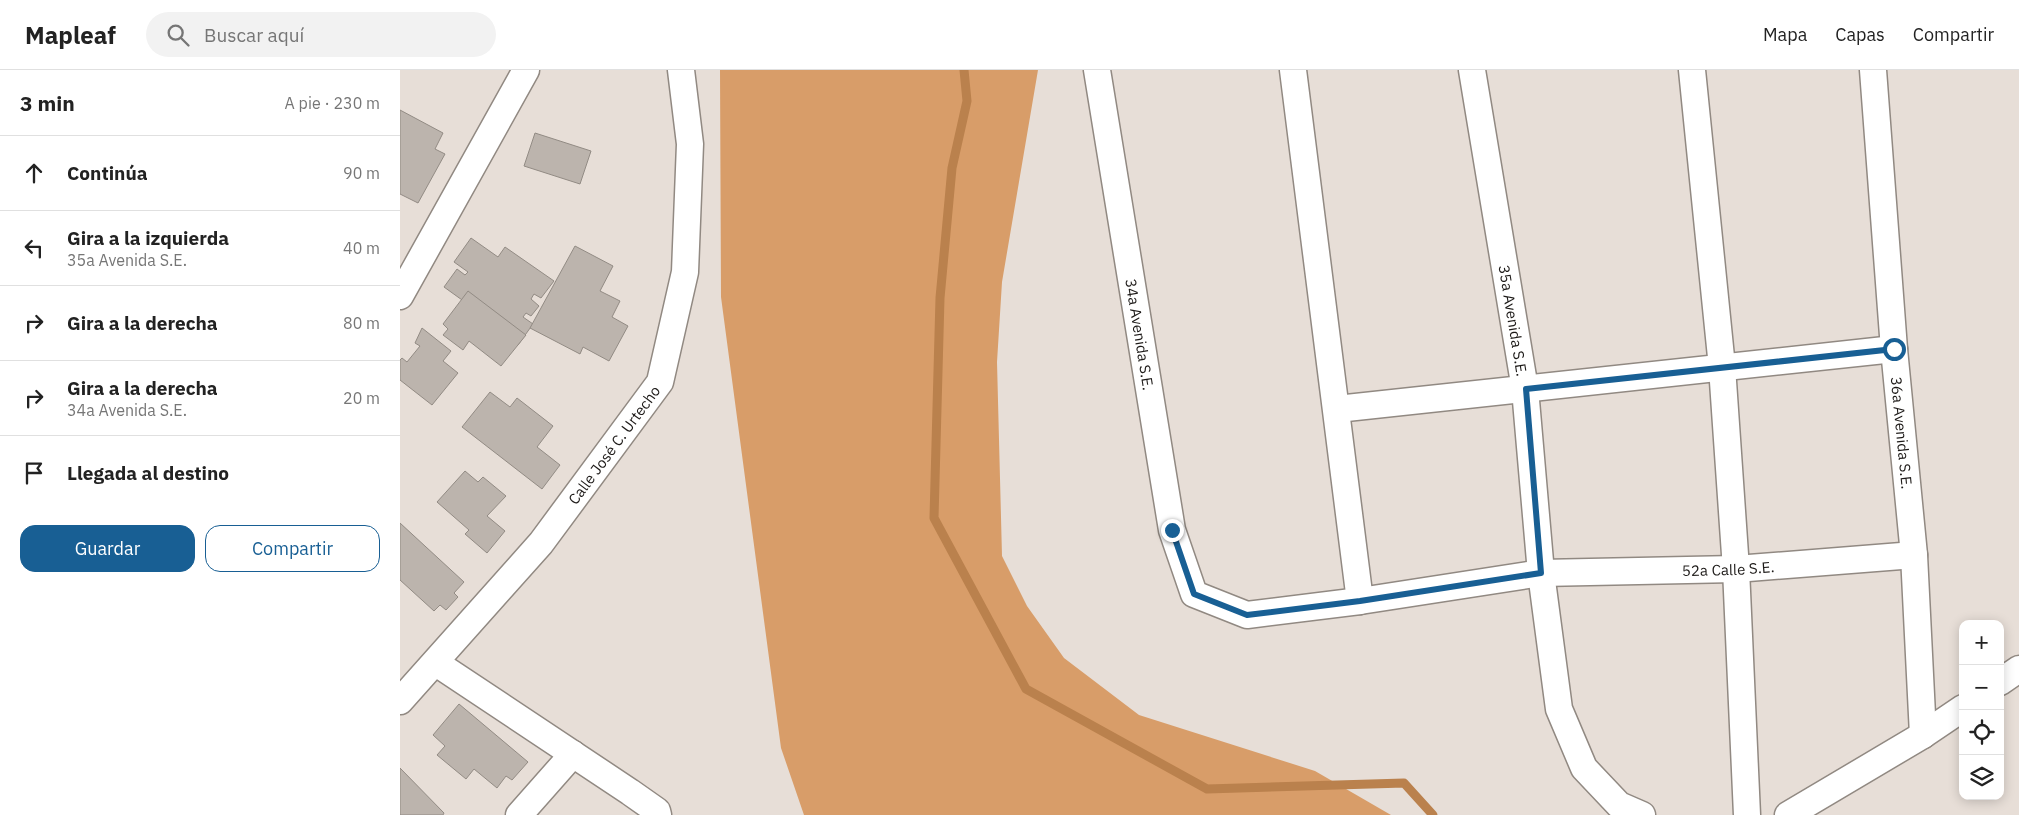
<!DOCTYPE html>
<html lang="es">
<meta charset="utf-8">
<style>
:root{--surface:#fff;--page:#f2f2f2;--text:#222;--muted:#767676;--line:#e0e0e0;--accent:#185f94}
body{margin:0;font-family:"IBM Plex Sans",sans-serif;background:var(--page);color:var(--text)}
.controls{position:absolute;right:15px;bottom:15px;display:grid;overflow:hidden;border-radius:10px;box-shadow:0 2px 12px #0003}
.controls button{width:45px;height:45px;display:grid;place-items:center;padding:0;border:0;border-bottom:1px solid var(--line);background:var(--surface);color:var(--text);font:25px sans-serif}
.stop{position:absolute;width:15px;height:15px;margin:-11px;border:4px solid #185f94;border-radius:50%;background:#fff}
.stop.end{background:#185f94;border-color:#fff;box-shadow:0 1px 5px #0008}
.list{margin:0;padding:0;list-style:none}
h2{display:flex;justify-content:space-between;align-items:center;height:65px;margin:0;padding:0 20px;font-size:21px}
h2 small{font-size:16px;font-weight:400;color:var(--muted)}
.list li{display:grid;grid-template-columns:32px 1fr auto;gap:15px;align-items:center;box-sizing:border-box;height:75px;padding:0 20px;border-top:1px solid var(--line)}
.list b{display:block;font-size:19px;white-space:nowrap}
.list p{margin:0;font-size:16px;white-space:nowrap;color:var(--muted)}
.list em{font-size:16px;font-style:normal;color:var(--muted)}
.actions{display:flex;gap:10px;padding:15px 20px}
.actions a{flex:1;padding:11px 0;border:1px solid var(--accent);border-radius:15px;text-align:center;font-size:18px;color:var(--accent)}
.actions .main{background:var(--accent);color:#fff}
.icon{flex:none;width:28px;height:28px;fill:none;stroke:currentColor;stroke-width:2;stroke-linecap:round;stroke-linejoin:round}
.map{position:relative;flex:none;width:1619px;height:745px;overflow:hidden}
header{display:flex;align-items:center;gap:30px;box-sizing:border-box;height:70px;padding:0 25px;background:var(--surface);border-bottom:1px solid var(--line)}
header strong{font-size:24px}
nav{display:flex;gap:28px;margin-inline-start:auto;font-size:18px}
.search{width:350px;height:45px;background:var(--page);display:flex;align-items:center;gap:12px;box-sizing:border-box;padding:0 18px;border-radius:28px;color:var(--muted);font-size:19px}
main{display:flex}
aside{flex:1;background:var(--surface)}
.map>svg:first-child{display:block}
.forest{fill:#d89d69}
.lines{fill:none;stroke-linecap:round;stroke-linejoin:round}
.stream{stroke:#ba814d;stroke-width:9}
.building{fill:#bcb4ad;stroke:#928b84}
.minor-casing{stroke:#918982;stroke-width:29}
.minor{stroke:#fff;stroke-width:26}
.route{stroke:#185f94;stroke-width:6}
.labels{text-anchor:middle;dominant-baseline:central;stroke-width:4;stroke-linejoin:round;paint-order:stroke}
.street-label{font-size:15px;fill:#1d1a18;stroke:#fff}
</style>
<header>
<strong>Mapleaf</strong>
<div class="search"><svg class="icon" aria-label="search" viewBox="0 0 24 24"><circle cx="10" cy="10" r="6"/><path d="M15 15l6 6"/></svg>Buscar aquí</div>
<nav><a>Mapa</a><a>Capas</a><a>Compartir</a></nav>
</header>
<main>
<aside>
<h2>3 min<small>A pie · 230 m</small></h2>
<ul class="list">
<li><svg class="icon" aria-label="ahead" viewBox="0 0 24 24"><path d="M12 20V5M6 11l6-6 6 6"/></svg><div><b>Continúa</b></div><em>90 m</em></li>
<li><svg class="icon" aria-label="left" viewBox="0 0 24 24"><path d="M17 20v-9H6M10 6l-5 5 5 5"/></svg><div><b>Gira a la izquierda</b><p>35a Avenida S.E.</p></div><em>40 m</em></li>
<li><svg class="icon" aria-label="right" viewBox="0 0 24 24"><path d="M7 20v-9h11M14 6l5 5-5 5"/></svg><div><b>Gira a la derecha</b></div><em>80 m</em></li>
<li><svg class="icon" aria-label="right" viewBox="0 0 24 24"><path d="M7 20v-9h11M14 6l5 5-5 5"/></svg><div><b>Gira a la derecha</b><p>34a Avenida S.E.</p></div><em>20 m</em></li>
<li><svg class="icon" aria-label="arrive" viewBox="0 0 24 24"><path d="M6 21V4h12l-3 4 3 4H6"/></svg><div><b>Llegada al destino</b></div></li>
</ul>
<div class="actions"><a class="main">Guardar</a><a>Compartir</a></div>
</aside>
<div class="map">
<svg width="1619" height="745" viewBox="0 0 1619 745">
<rect width="100%" height="100%" fill="#e7ded7"/>
<path class="forest" d="M 320,0 L 638,0 L 602,212 L 597,292 L 602,486 L 627,536 L 664,588 L 739,645 L 915,701 L 991,745 L 404,745 L 381,678 L 321,227 Z"/>
<g class="lines">
<path class="stream" d="M 564,0 L 567,31 L 552,98 L 540,228 L 534,448 L 626,619 L 807,719 L 1004,713 L 1033,745"/>
</g>
<g class="building">
<path d="M 0,40 L 43,63 L 35,79 L 45,84 L 18,133 L 0,124 Z"/>
<path d="M 135,63 L 191,81 L 180,114 L 124,96 Z"/>
<path d="M 71,168 L 98,187 L 105,177 L 154,211 L 141,228 L 134,224 L 131,229 L 139,236 L 131,246 L 126,243 L 123,247 L 133,254 L 118,275 L 106,266 L 108,263 L 44,217 L 57,199 L 65,205 L 68,202 L 54,192 Z"/>
<path d="M 175,176 L 213,196 L 200,221 L 220,231 L 212,247 L 228,256 L 209,291 L 183,277 L 180,284 L 130,258 Z"/>
<path d="M 68,221 L 126,265 L 101,296 L 69,271 L 63,280 L 43,265 L 48,259 L 43,254 Z"/>
<path d="M 22,258 L 51,281 L 43,291 L 58,303 L 32,335 L 0,310 L 0,290 L 2,288 L 7,292 L 20,276 L 15,273 Z"/>
<path d="M 90,322 L 110,337 L 117,328 L 153,356 L 137,377 L 160,395 L 142,419 L 62,357 Z"/>
<path d="M 65,401 L 78,412 L 83,407 L 106,426 L 87,446 L 105,461 L 87,483 L 65,464 L 69,460 L 37,432 Z"/>
<path d="M 0,453 L 64,512 L 54,523 L 58,527 L 46,540 L 40,535 L 34,541 L 0,510 Z"/>
<path d="M 59,634 L 128,692 L 112,710 L 106,706 L 97,718 L 74,699 L 66,709 L 37,685 L 45,676 L 33,665 Z"/>
<path d="M 0,698 L 44,743 L 43,745 L 0,745 Z"/>
</g>
<g class="lines">
<g class="minor-casing">
<g id="minor">
<path id="s1" d="M 697,0 L 772,460 L 794,524 L 847,545 L 960,531 L 1141,503 L 1336,499 L 1514,485"/>
<path d="M 893,0 L 960,531"/>
<path id="s2" d="M 1072,0 L 1125,319 L 1141,503 L 1159,639 L 1184,698 L 1219,735 L 1242,745"/>
<path d="M 1292,0 L 1322,297 L 1336,499 L 1347,745"/>
<path id="s3" d="M 1473,0 L 1494,279 L 1514,485 L 1523,665"/>
<path d="M 0,226 L 126,0"/>
<path d="M 937,339 L 1494,279"/>
<path d="M 36,593 L 230,722 L 257,741 L 258,745"/>
<path d="M 1600,612 L 1619,599"/>
<path id="s4" d="M 0,631 L 141,473 L 260,312 L 285,202 L 290,74 L 281,0"/>
<path d="M 119,745 L 173,684"/>
<path d="M 1388,745 L 1523,665 L 1563,638"/>
</g>
</g>
<use href="#minor" class="minor"/>
</g>
<g class="lines">
<path class="route" d="M 772,460 L 794,524 L 847,545 L 960,531 L 1141,503 L 1126,319 L 1494,279"/>
</g>
<g class="labels">
<g class="street-label">
<text stroke="none"><textPath href="#s2" startOffset="254">35a Avenida S.E.</textPath></text>
<text stroke="none"><textPath href="#s1" startOffset="268">34a Avenida S.E.</textPath></text>
<text stroke="none"><textPath href="#s3" startOffset="364">36a Avenida S.E.</textPath></text>
<text stroke="none"><textPath href="#s4" startOffset="334">Calle José C. Urtecho</textPath></text>
<text stroke="none"><textPath href="#s1" startOffset="1075">52a Calle S.E.</textPath></text>
</g>
</g>
</svg>
<div class="controls">
<button>+</button>
<button>−</button>
<button><svg class="icon" aria-label="locate" viewBox="0 0 24 24"><circle cx="12" cy="12" r="6"/><path d="M12 2v4M12 18v4M2 12h4M18 12h4"/></svg></button>
<button><svg class="icon" aria-label="layers" viewBox="0 0 24 24"><path d="M12 4l9 5-9 5-9-5zM3 14l9 5 9-5"/></svg></button>
</div>
<div class="stop" style="left:1494px;top:279px"></div>
<div class="stop end" style="left:772px;top:460px"></div>
</div>
</main>
